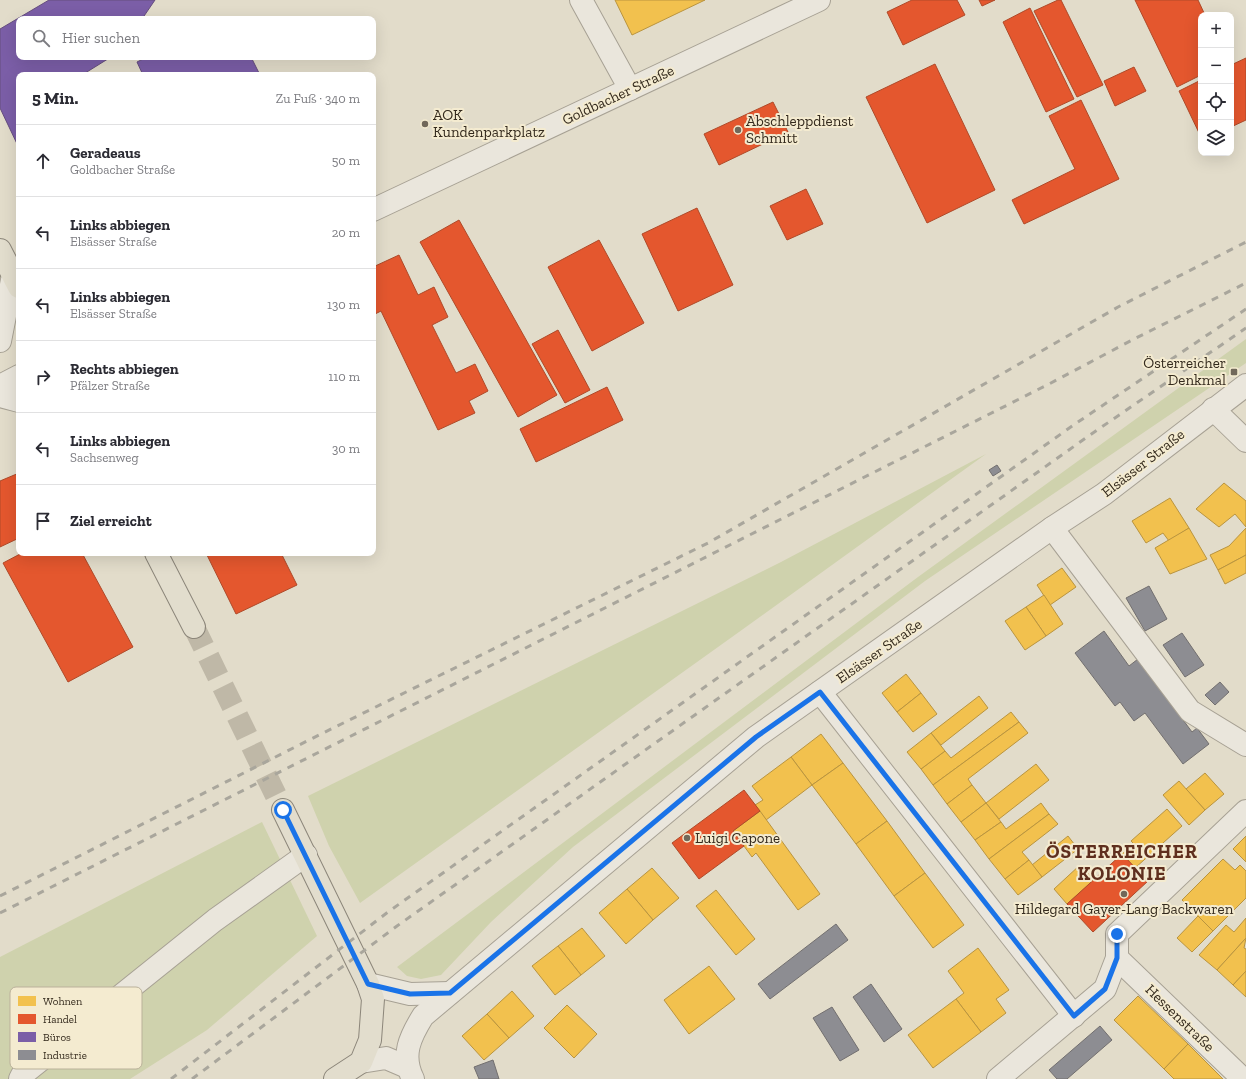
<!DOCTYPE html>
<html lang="de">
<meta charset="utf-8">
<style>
:root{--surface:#fff;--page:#f2f2f3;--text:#2b2b33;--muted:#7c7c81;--line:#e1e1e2}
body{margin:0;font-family:"Zilla Slab",serif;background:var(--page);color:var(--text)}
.controls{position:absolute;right:12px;top:12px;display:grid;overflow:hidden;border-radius:8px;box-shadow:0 4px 16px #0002}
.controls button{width:36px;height:36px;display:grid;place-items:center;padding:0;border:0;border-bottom:1px solid var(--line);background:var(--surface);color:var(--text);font:20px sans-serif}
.stop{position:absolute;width:12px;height:12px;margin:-9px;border:3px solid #1a73e8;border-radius:50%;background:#fff}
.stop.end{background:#1a73e8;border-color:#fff;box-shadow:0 1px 4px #0008}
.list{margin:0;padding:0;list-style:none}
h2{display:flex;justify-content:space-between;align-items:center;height:52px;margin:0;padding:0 16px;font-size:17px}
h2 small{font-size:13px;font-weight:400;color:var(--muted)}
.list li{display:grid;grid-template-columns:26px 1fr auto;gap:12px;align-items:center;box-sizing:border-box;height:72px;padding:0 16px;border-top:1px solid var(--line)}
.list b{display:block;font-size:15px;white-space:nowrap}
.list p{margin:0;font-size:13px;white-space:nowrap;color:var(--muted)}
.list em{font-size:13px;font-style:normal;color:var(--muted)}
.icon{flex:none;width:22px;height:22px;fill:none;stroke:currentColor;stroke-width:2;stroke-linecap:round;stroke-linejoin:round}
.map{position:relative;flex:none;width:1246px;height:1079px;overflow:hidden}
.search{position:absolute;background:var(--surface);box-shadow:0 4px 16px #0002;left:16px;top:16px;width:360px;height:44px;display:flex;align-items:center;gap:10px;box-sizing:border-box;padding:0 14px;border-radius:8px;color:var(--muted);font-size:15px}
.panel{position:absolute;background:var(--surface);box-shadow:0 4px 16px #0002;left:16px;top:72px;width:360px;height:484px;border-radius:8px}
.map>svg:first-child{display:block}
.green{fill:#cfd2ad}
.homes{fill:#f2c14e;stroke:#b9943f}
.shops{fill:#e4572e;stroke:#af4a29}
.offices{fill:#7b5ea7;stroke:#664e7e}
.industry{fill:#8d8d92;stroke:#726f6f}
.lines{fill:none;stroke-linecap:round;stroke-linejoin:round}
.major-tunnel{stroke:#bfb8a7;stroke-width:22;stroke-dasharray:22 11;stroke-linecap:butt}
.minor-casing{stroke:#a7a194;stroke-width:24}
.major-casing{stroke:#8c867a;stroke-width:24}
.minor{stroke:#eae6dc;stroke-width:22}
.major{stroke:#e2ddcd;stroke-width:22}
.rail{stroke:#a9a69c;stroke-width:3;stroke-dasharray:7 7;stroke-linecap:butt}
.route{stroke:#1a73e8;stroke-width:5}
.poi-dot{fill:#71685a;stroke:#f4ebd0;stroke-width:1.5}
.labels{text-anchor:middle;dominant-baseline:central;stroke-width:4;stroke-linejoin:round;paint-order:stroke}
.street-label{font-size:15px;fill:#342a1d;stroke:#f4ebd0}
.poi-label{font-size:15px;fill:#342a1d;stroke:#f4ebd0;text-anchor:start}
.district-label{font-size:19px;font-weight:bold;letter-spacing:1px;fill:#5f2f1e;stroke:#f4ebd0}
.key{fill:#f4ebd0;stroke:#bab19a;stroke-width:1}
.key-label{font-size:11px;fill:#342a1d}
</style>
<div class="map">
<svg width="1246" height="1079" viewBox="0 0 1246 1079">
<rect width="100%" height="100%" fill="#e2dcca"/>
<g class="green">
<path d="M 1246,339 L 1246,363 L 925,581 L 573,847 L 491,922 L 441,975 L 421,979 L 407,976 L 397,967 L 918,577 Z"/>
<path d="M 986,454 L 739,632 L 360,903 L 329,846 L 308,796 L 781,562 Z"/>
<path d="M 262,822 L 317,936 L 207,1030 L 130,1079 L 0,1079 L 0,957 Z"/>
</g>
<g class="homes">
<path d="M 615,0 L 705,0 L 632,35 Z"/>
<path d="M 1224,483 L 1246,501 L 1246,527 L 1235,514 L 1219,527 L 1196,509 Z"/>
<path d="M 1170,498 L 1189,528 L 1169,541 L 1163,533 L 1146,543 L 1132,521 Z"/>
<path d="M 1189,528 L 1207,559 L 1170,574 L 1155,548 Z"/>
<path d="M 1246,528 L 1246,555 L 1218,570 L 1210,555 L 1229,546 Z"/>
<path d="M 1246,555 L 1246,573 L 1225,584 L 1218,570 Z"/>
<path d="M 1062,568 L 1076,587 L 1050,605 L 1037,585 Z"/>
<path d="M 1044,595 L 1063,624 L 1046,636 L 1026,607 Z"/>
<path d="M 1026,607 L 1046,636 L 1025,650 L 1005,621 Z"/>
<path d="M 906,674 L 921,693 L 897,712 L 882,693 Z"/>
<path d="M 921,693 L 937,714 L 913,732 L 897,712 Z"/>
<path d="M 979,696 L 988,708 L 941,745 L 931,733 Z"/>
<path d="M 1011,712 L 1019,722 L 933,785 L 921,769 L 945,751 L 951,758 Z"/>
<path d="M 1019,722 L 1028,733 L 968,779 L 972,785 L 947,804 L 933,785 Z"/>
<path d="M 931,733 L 945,751 L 921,769 L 907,752 Z"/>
<path d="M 821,734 L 843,763 L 812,785 L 791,757 Z"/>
<path d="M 791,757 L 812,785 L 766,820 L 755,805 L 763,800 L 752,786 Z"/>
<path d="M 843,763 L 887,821 L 856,844 L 812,785 Z"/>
<path d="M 1036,764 L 1049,780 L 999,819 L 986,803 Z"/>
<path d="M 1205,773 L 1224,794 L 1205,810 L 1186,789 Z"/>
<path d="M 1179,781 L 1205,810 L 1189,825 L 1163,795 Z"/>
<path d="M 972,785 L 986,803 L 961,822 L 947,804 Z"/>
<path d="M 986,803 L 1001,822 L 975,840 L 961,822 Z"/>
<path d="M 1041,803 L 1049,814 L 989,859 L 975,840 L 1001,822 L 1006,829 Z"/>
<path d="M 1167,809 L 1182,826 L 1135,868 L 1122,854 L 1134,844 L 1131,841 Z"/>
<path d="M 760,811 L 820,894 L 798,910 L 756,853 L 752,857 L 733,831 Z"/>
<path d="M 1049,814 L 1058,824 L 1022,852 L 1029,860 L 1005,879 L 989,859 Z"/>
<path d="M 887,821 L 925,873 L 894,896 L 856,844 Z"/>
<path d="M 1068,836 L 1078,849 L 1042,877 L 1032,865 Z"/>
<path d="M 1246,836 L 1246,862 L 1233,849 Z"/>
<path d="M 1223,859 L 1235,870 L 1240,865 L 1246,871 L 1246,898 L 1213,931 L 1182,900 Z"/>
<path d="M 1029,860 L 1042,877 L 1018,895 L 1005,879 Z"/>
<path d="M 1080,865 L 1094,880 L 1067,904 L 1054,889 Z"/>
<path d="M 652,868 L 679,898 L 653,920 L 627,889 Z"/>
<path d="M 925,873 L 964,925 L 933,948 L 894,896 Z"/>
<path d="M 627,889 L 653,920 L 626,944 L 599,913 Z"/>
<path d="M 716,890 L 755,939 L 736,955 L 696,906 Z"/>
<path d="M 1198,916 L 1213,931 L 1192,952 L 1177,938 Z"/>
<path d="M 1246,918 L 1246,938 L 1217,970 L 1199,955 L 1226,925 L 1234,932 Z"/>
<path d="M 582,928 L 605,956 L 581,975 L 558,946 Z"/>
<path d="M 1246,938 L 1244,948 L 1246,949 L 1246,971 L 1233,985 L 1217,970 Z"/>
<path d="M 558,946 L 581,975 L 555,995 L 532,966 Z"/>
<path d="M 978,948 L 1009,990 L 996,999 L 1006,1013 L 981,1032 L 956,999 L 964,993 L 948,971 Z"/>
<path d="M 709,966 L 735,999 L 689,1034 L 664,1000 Z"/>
<path d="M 1246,971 L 1246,997 L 1233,985 Z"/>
<path d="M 512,991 L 534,1016 L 509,1038 L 487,1014 Z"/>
<path d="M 1138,996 L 1188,1044 L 1164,1069 L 1114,1020 Z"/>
<path d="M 956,999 L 981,1032 L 933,1068 L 908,1035 Z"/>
<path d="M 567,1005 L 597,1034 L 574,1058 L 544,1028 Z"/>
<path d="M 487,1014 L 509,1038 L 484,1060 L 462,1036 Z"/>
<path d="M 1188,1044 L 1223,1079 L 1174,1079 L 1164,1069 Z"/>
</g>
<g class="shops">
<path d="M 912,0 L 957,0 L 965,15 L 903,45 L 887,12 Z"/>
<path d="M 979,0 L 995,0 L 982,6 Z"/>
<path d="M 1058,0 L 1061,0 L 1103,85 L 1077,97 L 1034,11 Z"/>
<path d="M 1135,0 L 1198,0 L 1205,15 L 1201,15 L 1201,75 L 1177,87 Z"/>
<path d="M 1030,8 L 1074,99 L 1046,112 L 1003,22 Z"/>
<path d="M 1246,58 L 1246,120 L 1231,127 L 1231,65 Z"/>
<path d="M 935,64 L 995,190 L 927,223 L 866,97 Z"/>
<path d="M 1134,67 L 1146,91 L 1115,106 L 1104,81 Z"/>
<path d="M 1201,80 L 1201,137 L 1179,91 Z"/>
<path d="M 1081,100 L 1119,179 L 1024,224 L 1012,200 L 1075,169 L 1049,116 Z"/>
<path d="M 773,102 L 788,132 L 719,165 L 704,134 Z"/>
<path d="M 806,189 L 823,224 L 787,240 L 770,206 Z"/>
<path d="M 697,208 L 733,285 L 678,311 L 642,234 Z"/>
<path d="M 459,220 L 557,395 L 518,417 L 420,242 Z"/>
<path d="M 599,240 L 644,323 L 592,351 L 548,267 Z"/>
<path d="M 399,255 L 418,295 L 434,287 L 448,317 L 432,325 L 456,373 L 475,364 L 488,391 L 469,401 L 475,413 L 438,430 L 381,311 L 373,315 L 373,267 Z"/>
<path d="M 558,330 L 590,390 L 565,403 L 532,344 Z"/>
<path d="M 607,387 L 623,420 L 536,462 L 520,429 Z"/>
<path d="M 19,473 L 19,538 L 0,547 L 0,481 Z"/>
<path d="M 22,553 L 82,553 L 133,647 L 68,682 L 3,563 Z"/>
<path d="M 206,553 L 281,553 L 297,585 L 236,614 Z"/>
<path d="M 744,790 L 760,811 L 733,831 L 744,846 L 699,879 L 672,843 Z"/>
<path d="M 1122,854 L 1148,881 L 1093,932 L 1067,904 Z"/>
</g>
<g class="offices">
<path d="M 49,0 L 155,0 L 142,19 L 19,19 L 19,57 L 111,57 L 82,75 L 19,75 L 19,148 L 0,108 L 0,29 Z"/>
<path d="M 147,57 L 251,57 L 260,75 L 143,75 L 137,62 Z"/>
</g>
<g class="industry">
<path d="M 997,465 L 1001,471 L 993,476 L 989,470 Z"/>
<path d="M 1149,586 L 1167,619 L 1145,631 L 1126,598 Z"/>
<path d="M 1104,631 L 1129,666 L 1138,659 L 1192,732 L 1197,728 L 1209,744 L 1183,764 L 1145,713 L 1134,721 L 1120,702 L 1115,706 L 1075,653 Z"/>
<path d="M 1182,633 L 1204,665 L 1185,677 L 1163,645 Z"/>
<path d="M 1220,682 L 1229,692 L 1215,705 L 1205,695 Z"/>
<path d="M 836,924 L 848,940 L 770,999 L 758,984 Z"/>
<path d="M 871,984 L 902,1029 L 884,1042 L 853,997 Z"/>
<path d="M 832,1007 L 859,1050 L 840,1061 L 813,1018 Z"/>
<path d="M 1100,1026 L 1112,1040 L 1067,1079 L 1057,1079 L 1049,1070 Z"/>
<path d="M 493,1060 L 499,1079 L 479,1079 L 474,1067 Z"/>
</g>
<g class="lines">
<path class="major-tunnel" d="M 194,627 L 283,810"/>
<g class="minor-casing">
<g id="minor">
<path d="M 581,0 L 630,89"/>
<path d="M 373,210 L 819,0"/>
<path d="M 0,341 L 13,275 L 19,278"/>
<path d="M 0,386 L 19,376"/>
<path d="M 0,396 L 19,401"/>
<path d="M 1213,409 L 1246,441"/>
<path d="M 1052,528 L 1190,711 L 1246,745"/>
<path d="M 820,692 L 1074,1016"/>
<path d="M 1117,958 L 1243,1079"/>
<path d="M 368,984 L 410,994 L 450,993"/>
<path d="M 361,1062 L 386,1058 L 407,1067"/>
<path d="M 20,1079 L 22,1075 L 215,920 L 306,855"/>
<path d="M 413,1079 C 401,1055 410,1037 423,1016 L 756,737 L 1052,528 L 1104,494 L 1246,385"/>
<path d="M 998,1079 L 1105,989 L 1117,958 L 1117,934 L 1246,811"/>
</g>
</g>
<g class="major-casing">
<g id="major">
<path d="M 0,250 L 19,287"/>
<path d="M 156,553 L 194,627"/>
<path d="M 283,810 L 368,984 L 373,999 L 370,1040 L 361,1062 L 335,1079"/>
</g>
</g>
<use href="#minor" class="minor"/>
<use href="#major" class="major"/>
<g class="rail">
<path d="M 0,896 L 321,734 L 708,543 L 1118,307 L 1246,242"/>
<path d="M 0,913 L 1049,384 L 1134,339 L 1246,283"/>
<path d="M 171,1079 L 388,912 L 1075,424 L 1246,309"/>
<path d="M 192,1079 L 397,926 L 1090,435 L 1246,328"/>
</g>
</g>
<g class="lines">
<path class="route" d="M 283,810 L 368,984 L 410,994 L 450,993 L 756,737 L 820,692 L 1074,1016 L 1105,989 L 1117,958 L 1117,934"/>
</g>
<g class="poi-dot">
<circle cx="425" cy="124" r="4"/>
<circle cx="738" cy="130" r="4"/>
<rect x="1230" y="368" width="8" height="8" rx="2"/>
<circle cx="687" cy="838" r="4"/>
<circle cx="1124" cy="894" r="4"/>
</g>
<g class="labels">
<g class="street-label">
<text transform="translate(618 95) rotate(-25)">Goldbacher Straße</text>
<text transform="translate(1143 463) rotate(-38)">Elsässer Straße</text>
<text transform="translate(879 651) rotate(-35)">Elsässer Straße</text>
<text transform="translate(1180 1018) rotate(44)">Hessenstraße</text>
</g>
<g class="poi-label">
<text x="433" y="115">AOK<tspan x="433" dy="17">Kundenparkplatz</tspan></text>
<text x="746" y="121">Abschleppdienst<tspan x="746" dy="17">Schmitt</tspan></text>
<text x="1226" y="363" text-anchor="end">Österreicher<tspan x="1226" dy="17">Denkmal</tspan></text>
<text x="695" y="838">Luigi Capone</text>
<text x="1124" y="909" text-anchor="middle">Hildegard Gayer-Lang Backwaren</text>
</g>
<g class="district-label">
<text x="1122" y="851">ÖSTERREICHER<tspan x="1122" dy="22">KOLONIE</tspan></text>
</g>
</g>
<rect x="10" y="987" width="132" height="82" rx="6" class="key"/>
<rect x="18" y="996" width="18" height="10" fill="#f2c14e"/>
<rect x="18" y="1014" width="18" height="10" fill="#e4572e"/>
<rect x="18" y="1032" width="18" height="10" fill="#7b5ea7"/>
<rect x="18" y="1050" width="18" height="10" fill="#8d8d92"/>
<g class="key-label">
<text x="43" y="1005">Wohnen</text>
<text x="43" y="1023">Handel</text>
<text x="43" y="1041">Büros</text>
<text x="43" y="1059">Industrie</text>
</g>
</svg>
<div class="controls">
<button>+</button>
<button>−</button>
<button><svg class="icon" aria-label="locate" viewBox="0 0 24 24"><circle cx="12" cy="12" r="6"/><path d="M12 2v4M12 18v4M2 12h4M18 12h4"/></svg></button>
<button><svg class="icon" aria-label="layers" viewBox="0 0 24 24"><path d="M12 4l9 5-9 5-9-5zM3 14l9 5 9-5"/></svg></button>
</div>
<div class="stop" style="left:283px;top:810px"></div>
<div class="stop end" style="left:1117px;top:934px"></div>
<div class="search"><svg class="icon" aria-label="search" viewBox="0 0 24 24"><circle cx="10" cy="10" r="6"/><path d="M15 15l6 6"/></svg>Hier suchen</div>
<section class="panel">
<h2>5 Min.<small>Zu Fuß · 340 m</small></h2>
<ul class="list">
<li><svg class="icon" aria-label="ahead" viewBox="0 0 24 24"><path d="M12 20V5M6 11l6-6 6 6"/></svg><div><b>Geradeaus</b><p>Goldbacher Straße</p></div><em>50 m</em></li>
<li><svg class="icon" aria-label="left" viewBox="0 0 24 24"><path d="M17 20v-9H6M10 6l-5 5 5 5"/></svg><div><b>Links abbiegen</b><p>Elsässer Straße</p></div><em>20 m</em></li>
<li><svg class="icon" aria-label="left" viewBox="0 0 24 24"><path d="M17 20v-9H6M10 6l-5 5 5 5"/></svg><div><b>Links abbiegen</b><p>Elsässer Straße</p></div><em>130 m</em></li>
<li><svg class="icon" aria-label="right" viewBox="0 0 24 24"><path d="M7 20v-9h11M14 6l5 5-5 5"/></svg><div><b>Rechts abbiegen</b><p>Pfälzer Straße</p></div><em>110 m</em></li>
<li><svg class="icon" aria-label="left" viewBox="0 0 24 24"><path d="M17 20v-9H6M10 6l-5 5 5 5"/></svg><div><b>Links abbiegen</b><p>Sachsenweg</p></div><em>30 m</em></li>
<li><svg class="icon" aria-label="arrive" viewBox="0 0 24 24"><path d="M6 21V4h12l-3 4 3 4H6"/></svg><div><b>Ziel erreicht</b></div></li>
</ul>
</section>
</div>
